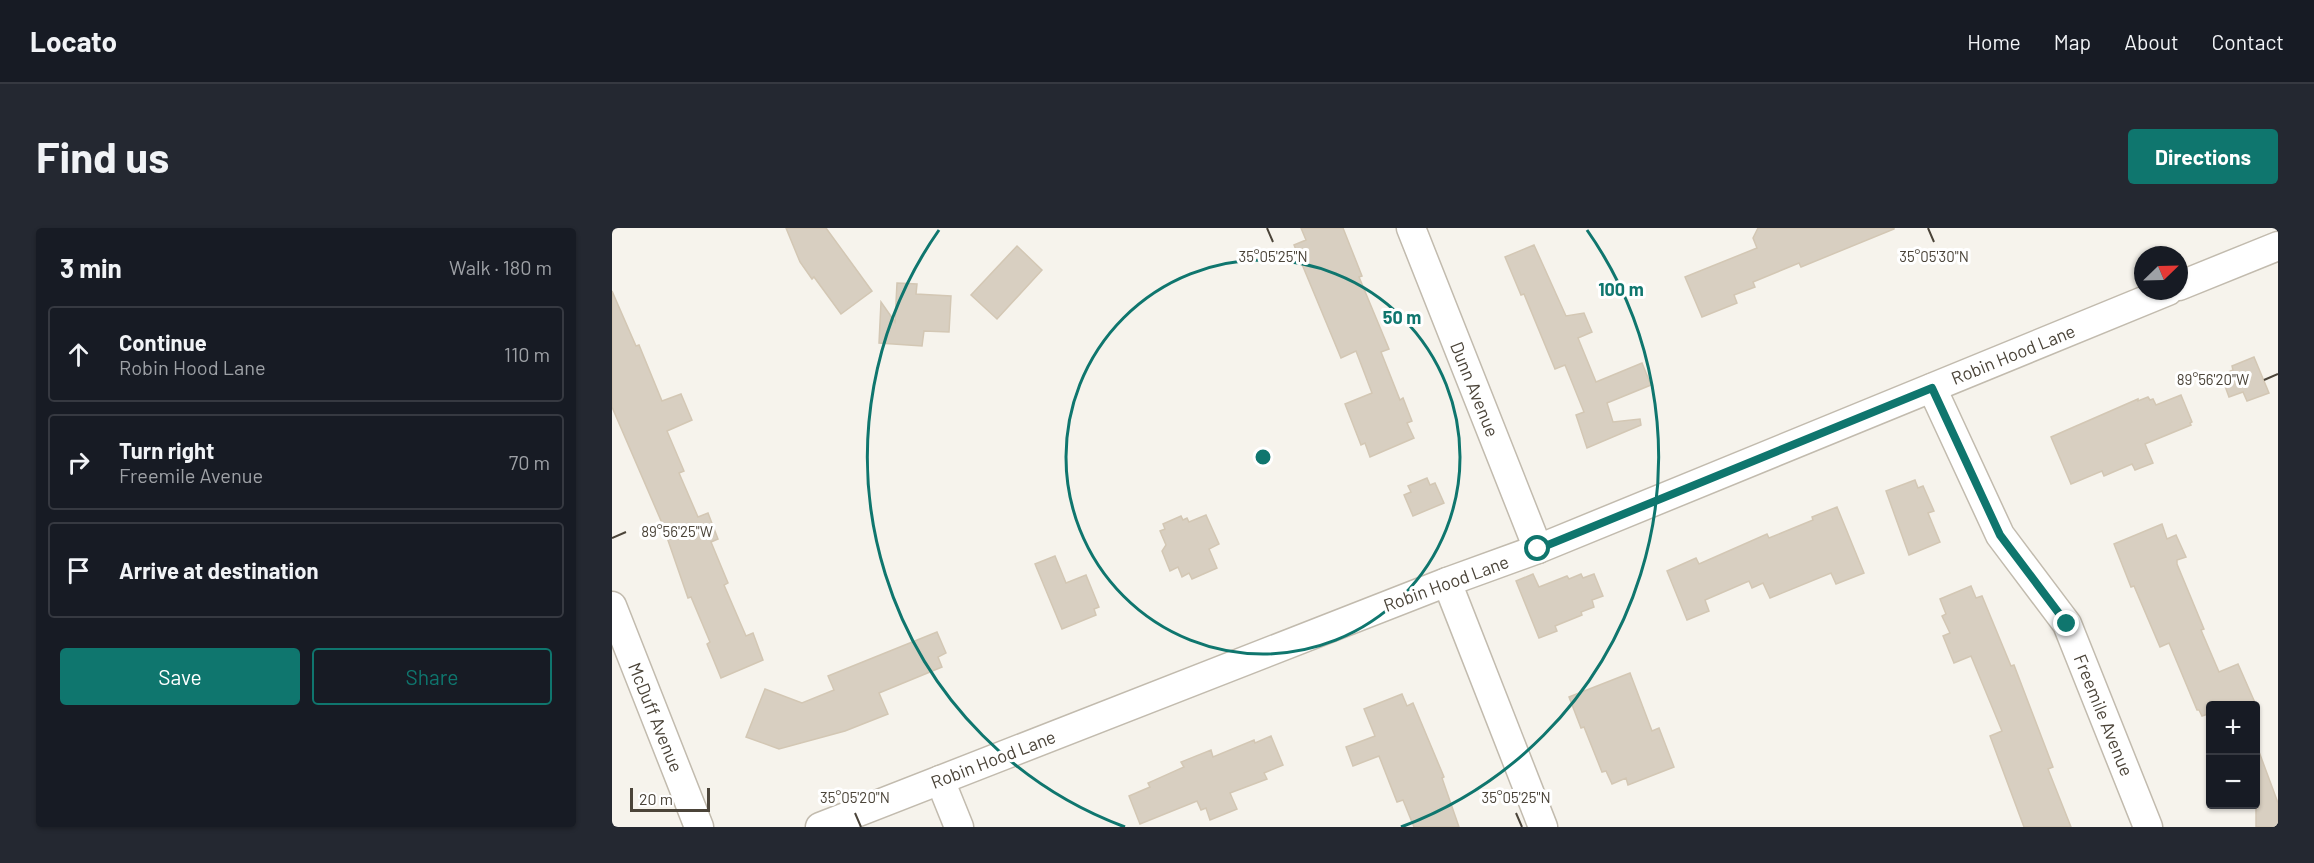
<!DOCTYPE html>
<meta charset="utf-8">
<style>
:root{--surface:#171b24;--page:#242831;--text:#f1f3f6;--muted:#9ea1a6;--line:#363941;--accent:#0f766e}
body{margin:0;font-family:Barlow,sans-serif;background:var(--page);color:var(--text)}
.controls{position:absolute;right:18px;bottom:18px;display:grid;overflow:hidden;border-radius:6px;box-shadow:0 2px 4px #0004}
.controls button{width:54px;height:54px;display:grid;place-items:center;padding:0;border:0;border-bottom:2px solid var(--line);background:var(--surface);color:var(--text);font:30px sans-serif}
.compass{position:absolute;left:1522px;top:18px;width:54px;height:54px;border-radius:50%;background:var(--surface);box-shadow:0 2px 4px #0004;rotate:67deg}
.scale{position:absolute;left:18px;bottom:15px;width:80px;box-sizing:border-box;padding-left:6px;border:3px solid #4b4439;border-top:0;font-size:16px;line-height:21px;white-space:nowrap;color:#4b4439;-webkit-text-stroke:4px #fff;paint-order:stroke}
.stop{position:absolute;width:18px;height:18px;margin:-14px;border:4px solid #0f766e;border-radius:50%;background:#fff}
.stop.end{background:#0f766e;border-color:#fff;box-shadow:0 2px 6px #0008}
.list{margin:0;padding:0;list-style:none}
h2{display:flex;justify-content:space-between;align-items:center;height:78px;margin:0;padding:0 24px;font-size:26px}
h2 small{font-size:20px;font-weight:400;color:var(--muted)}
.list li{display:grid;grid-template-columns:39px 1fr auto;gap:18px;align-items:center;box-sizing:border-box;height:96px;margin:0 12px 12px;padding:0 12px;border:2px solid var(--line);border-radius:6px}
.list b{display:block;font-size:22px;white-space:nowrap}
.list p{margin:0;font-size:20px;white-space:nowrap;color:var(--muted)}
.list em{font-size:20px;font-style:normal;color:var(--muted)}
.actions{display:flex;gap:12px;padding:18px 24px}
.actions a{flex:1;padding:14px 0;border:2px solid var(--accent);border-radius:6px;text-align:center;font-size:21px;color:var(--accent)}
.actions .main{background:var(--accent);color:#fff}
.icon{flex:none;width:33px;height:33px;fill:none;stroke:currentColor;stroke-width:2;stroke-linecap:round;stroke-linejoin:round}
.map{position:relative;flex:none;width:1666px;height:599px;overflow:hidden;border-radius:6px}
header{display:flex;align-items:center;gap:36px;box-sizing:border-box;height:84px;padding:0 30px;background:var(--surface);border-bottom:2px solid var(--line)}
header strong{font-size:28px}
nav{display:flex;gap:33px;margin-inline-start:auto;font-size:21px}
.intro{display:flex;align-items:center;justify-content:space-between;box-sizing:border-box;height:144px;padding:0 36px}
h1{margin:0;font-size:42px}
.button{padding:15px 27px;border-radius:6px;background:var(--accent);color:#fff;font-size:21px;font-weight:700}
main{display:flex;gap:36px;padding:0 36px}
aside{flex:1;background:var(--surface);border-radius:6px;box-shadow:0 2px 4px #0004}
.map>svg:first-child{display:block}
.building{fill:#d8cfc1;stroke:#d3c7b4;stroke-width:1.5}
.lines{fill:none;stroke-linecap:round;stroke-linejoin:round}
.street-casing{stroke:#c2bbae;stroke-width:31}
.street{stroke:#fff;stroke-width:28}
.route{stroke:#0f766e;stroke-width:8}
.ticks{fill:none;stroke:#4b4439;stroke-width:2}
.ring{fill:none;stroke:#0f766e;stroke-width:3}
.labels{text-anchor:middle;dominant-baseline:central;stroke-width:6;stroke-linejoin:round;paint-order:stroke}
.street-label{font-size:18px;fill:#4b4439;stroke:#fff}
.ticks-label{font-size:15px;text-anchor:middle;fill:#4b4439;stroke:#fff;stroke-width:6;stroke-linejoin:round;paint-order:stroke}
.centre{fill:#0f766e;stroke:#fff;stroke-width:3}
.ring-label{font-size:18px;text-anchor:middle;font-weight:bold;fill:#0f766e;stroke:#fff;stroke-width:6;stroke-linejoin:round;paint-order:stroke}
</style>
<header>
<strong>Locato</strong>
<nav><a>Home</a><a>Map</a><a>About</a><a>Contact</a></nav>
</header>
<div class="intro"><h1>Find us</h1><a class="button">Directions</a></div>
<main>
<aside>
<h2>3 min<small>Walk · 180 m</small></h2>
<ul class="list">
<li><svg class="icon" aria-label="ahead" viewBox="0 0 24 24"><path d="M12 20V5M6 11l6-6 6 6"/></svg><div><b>Continue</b><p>Robin Hood Lane</p></div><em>110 m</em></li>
<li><svg class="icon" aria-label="right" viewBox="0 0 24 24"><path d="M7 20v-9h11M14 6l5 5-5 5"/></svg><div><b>Turn right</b><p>Freemile Avenue</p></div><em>70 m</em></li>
<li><svg class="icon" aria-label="arrive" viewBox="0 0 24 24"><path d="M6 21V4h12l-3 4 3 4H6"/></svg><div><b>Arrive at destination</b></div></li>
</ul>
<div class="actions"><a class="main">Save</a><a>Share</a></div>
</aside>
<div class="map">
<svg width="1666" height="599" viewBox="0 0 1666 599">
<rect width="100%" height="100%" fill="#f6f3ec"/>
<g class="building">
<path d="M 174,0 L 214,0 L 260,63 L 229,86 L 202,49 L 200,51 L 188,34 Z"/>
<path d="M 689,0 L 731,0 L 750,48 L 747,49 L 777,121 L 769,124 L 788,172 L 791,170 L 800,193 L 795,195 L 802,210 L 758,229 L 753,215 L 749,217 L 733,176 L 760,165 L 744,123 L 729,130 L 682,17 L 694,12 Z"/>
<path d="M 1146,0 L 1282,0 L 1282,1 L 1189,39 L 1187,35 L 1141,54 L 1143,59 L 1122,67 L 1125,75 L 1090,89 L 1073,49 L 1145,20 L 1141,10 Z"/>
<path d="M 922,17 L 954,88 L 972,85 L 980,104 L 966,110 L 984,154 L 1030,135 L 1039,157 L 995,175 L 1001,194 L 1028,191 L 1029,197 L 975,220 L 964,187 L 972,184 L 953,137 L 943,141 L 912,66 L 909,67 L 893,29 Z"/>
<path d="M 405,18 L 430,42 L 385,91 L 359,67 Z"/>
<path d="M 285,55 L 305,56 L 304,66 L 339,68 L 337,104 L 312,103 L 310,118 L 267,115 L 269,74 L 283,94 Z"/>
<path d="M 0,63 L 24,118 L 27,117 L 50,173 L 69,166 L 80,192 L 55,203 L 72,243 L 67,245 L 86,289 L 96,285 L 106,311 L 99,314 L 116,355 L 112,357 L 134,408 L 141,405 L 151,432 L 109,450 L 95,416 L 98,414 L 79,369 L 76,370 L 50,295 L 0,179 Z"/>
<path d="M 1642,129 L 1657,165 L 1635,173 L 1631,164 L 1617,169 L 1609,147 L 1621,142 L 1620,138 Z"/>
<path d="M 1569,167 L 1580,194 L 1578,195 L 1579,197 L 1533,216 L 1541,235 L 1523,242 L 1520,236 L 1492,248 L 1490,243 L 1459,256 L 1439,209 L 1526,171 L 1526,173 L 1536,169 L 1538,172 L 1541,171 L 1544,177 Z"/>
<path d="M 815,250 L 818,257 L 823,255 L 832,275 L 801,288 L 792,267 L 799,264 L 796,258 Z"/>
<path d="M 1303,252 L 1306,260 L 1311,258 L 1322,283 L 1316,285 L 1328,314 L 1297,327 L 1274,263 Z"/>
<path d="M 1225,279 L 1252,345 L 1224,356 L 1219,345 L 1158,370 L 1151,355 L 1140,360 L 1137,353 L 1093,372 L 1097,383 L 1075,392 L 1055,343 L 1084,330 L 1087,336 L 1155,306 L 1157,310 L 1201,292 L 1200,289 Z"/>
<path d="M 594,287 L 607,316 L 597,321 L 605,340 L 580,351 L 577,345 L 570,349 L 566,339 L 558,343 L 550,323 L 554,317 L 548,303 L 553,301 L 551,296 L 569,288 L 571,292 L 575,290 L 577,294 Z"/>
<path d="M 1550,296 L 1555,311 L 1564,307 L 1574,329 L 1565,332 L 1565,336 L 1592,401 L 1589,402 L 1607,444 L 1626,436 L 1644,477 L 1599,477 L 1599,485 L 1590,488 L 1587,482 L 1585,482 L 1557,415 L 1548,419 L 1522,358 L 1519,359 L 1502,316 Z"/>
<path d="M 443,328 L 454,355 L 474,347 L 487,379 L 482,381 L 484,387 L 450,401 L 423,336 Z"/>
<path d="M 921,346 L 927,359 L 955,348 L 957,351 L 969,346 L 971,350 L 982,346 L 991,368 L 980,372 L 982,379 L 969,384 L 970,387 L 943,398 L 945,403 L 927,410 L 904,353 Z"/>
<path d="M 1359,358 L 1364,370 L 1370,368 L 1399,438 L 1402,437 L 1441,539 L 1436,541 L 1459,599 L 1412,599 L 1378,508 L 1390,503 L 1359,428 L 1342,435 L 1331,408 L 1338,405 L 1330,388 L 1334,386 L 1328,371 Z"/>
<path d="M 325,404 L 334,425 L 326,429 L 330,439 L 267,465 L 276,486 L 233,503 L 167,521 L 134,509 L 153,461 L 190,475 L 222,462 L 216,448 Z"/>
<path d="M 1018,445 L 1040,503 L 1047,500 L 1062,539 L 1016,557 L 1014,550 L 1000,556 L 994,543 L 990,544 L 972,499 L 969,500 L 957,469 Z"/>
<path d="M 790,466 L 795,478 L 801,475 L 832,549 L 830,550 L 847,599 L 802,599 L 791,572 L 785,574 L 767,528 L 741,538 L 734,519 L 763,508 L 752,481 Z"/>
<path d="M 659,508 L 671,537 L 652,545 L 655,551 L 618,565 L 625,581 L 598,592 L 594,580 L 589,582 L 585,573 L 528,596 L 517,568 L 538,559 L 536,555 L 572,539 L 569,534 L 599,522 L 601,529 L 642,512 L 643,515 Z"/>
<path d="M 1644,521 L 1646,521 L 1666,575 L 1666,599 L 1644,599 Z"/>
</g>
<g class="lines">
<g class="street-casing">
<g id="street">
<path d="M 799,0 L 926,321"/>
<path d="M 1567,58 L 1666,18"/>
<path d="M 1320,160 L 1388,307 L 1455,396 L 1536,599"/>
<path d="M 835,354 L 931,599"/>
<path d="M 0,378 L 87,599"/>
<path d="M 328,552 L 347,599"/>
<path d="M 208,599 L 835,354 L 926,321 L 1556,63"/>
</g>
</g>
<use href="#street" class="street"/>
</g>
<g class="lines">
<path class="route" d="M 926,321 L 1320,160 L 1388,307 L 1455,396"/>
</g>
<path class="ticks" d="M 655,0 L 661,14M 1316,0 L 1322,14M 1652,152 L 1666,146M 0,310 L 14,304M 243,585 L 249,599M 904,585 L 910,599"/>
<g class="ring">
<circle cx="651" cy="229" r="197"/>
<path d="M513 599A395 395 0 0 1 327 2M975 2A395 395 0 0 1 789 599"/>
</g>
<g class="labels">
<g class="street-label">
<text transform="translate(1401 126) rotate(-22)">Robin Hood Lane</text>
<text transform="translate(863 161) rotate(68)">Dunn Avenue</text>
<text transform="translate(834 355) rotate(-20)">Robin Hood Lane</text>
<text transform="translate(1492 487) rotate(68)">Freemile Avenue</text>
<text transform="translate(44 489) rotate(68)">McDuff Avenue</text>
<text transform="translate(381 531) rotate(-21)">Robin Hood Lane</text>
</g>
</g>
<g class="ticks-label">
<text x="661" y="34">35°05'25"N</text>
<text x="1322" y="34">35°05'30"N</text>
<text x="1601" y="157">89°56'20"W</text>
<text x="65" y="309">89°56'25"W</text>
<text x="243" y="575">35°05'20"N</text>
<text x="904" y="575">35°05'25"N</text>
</g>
<circle cx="651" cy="229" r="9" class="centre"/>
<g class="ring-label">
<text x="1009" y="68">100 m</text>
<text x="790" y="96">50 m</text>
</g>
</svg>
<div class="controls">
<button>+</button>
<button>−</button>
</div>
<svg class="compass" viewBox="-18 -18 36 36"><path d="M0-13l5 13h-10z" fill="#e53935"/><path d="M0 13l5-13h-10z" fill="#9ea1a6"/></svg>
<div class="scale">20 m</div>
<div class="stop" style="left:926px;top:321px"></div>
<div class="stop end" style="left:1455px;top:396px"></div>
</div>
</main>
